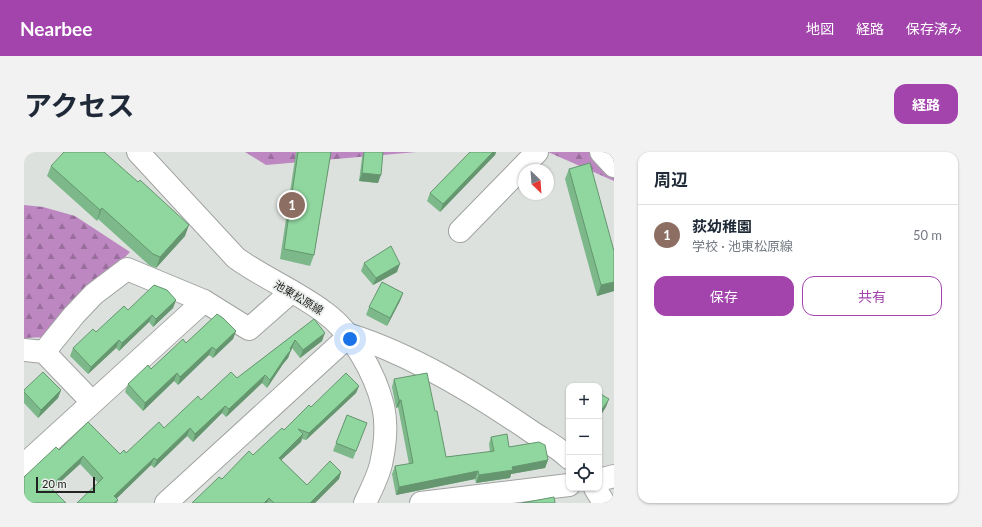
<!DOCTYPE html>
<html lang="ja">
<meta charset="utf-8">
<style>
:root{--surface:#fff;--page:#f2f2f3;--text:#1f2937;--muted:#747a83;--line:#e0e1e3;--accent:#a244ac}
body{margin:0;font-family:Lato,"Noto Sans JP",sans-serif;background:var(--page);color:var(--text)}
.controls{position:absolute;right:12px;bottom:12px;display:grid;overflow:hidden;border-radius:8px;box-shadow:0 1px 3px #0004}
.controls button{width:36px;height:36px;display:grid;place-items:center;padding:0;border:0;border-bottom:1px solid var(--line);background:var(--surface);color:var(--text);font:20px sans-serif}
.compass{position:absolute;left:494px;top:12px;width:36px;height:36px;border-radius:50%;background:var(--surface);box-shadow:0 1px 3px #0004;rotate:155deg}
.scale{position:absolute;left:12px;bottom:10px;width:59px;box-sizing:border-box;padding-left:4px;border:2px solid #212221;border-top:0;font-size:11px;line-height:14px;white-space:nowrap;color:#212221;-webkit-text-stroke:3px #eaeeeb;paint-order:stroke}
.you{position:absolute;left:326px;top:187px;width:14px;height:14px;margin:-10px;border:3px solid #fff;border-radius:50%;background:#1a73e8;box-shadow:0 0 0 6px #1a73e833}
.badge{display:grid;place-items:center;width:26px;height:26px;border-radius:50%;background:var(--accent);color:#fff;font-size:13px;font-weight:700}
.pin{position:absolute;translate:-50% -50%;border:2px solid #fff;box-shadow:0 1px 4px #0006}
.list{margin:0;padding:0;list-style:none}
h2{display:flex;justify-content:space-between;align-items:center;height:52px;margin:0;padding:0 16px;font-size:17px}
h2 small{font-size:13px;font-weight:400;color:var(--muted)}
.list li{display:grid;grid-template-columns:26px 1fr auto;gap:12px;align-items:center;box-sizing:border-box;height:60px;padding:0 16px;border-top:1px solid var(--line)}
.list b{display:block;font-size:15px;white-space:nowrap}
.list p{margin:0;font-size:13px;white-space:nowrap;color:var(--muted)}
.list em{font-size:13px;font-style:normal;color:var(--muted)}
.actions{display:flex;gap:8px;padding:12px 16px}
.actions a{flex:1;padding:9px 0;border:1px solid var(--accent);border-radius:12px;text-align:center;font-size:14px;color:var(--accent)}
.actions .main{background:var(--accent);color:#fff}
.icon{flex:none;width:22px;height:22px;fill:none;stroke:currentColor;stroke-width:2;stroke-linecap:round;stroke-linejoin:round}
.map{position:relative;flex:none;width:590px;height:351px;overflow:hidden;border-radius:12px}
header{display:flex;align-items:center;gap:24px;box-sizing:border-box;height:56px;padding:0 20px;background:var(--accent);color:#fff}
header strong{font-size:19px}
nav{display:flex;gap:22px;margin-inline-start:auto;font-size:14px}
.intro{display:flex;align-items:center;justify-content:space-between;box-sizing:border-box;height:96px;padding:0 24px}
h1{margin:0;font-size:28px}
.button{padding:10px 18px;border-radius:12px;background:var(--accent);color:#fff;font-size:14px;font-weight:700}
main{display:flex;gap:24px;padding:0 24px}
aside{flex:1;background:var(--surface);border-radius:12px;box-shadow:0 1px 3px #0004}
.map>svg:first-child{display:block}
.forest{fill:url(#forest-firs)}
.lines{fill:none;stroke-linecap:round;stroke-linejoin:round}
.minor-casing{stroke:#a0a3a0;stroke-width:24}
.major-casing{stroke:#a0a3a0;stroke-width:24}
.minor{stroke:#fff;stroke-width:22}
.major{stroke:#fff;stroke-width:22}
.wall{fill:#7cb889}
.shaded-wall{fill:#65966f}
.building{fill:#90d69f;stroke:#65966f}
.labels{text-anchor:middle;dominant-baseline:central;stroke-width:3.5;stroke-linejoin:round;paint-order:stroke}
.street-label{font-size:11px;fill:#212221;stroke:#eaeeeb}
</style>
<header>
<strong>Nearbee</strong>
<nav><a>地図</a><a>経路</a><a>保存済み</a></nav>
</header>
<div class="intro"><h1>アクセス</h1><a class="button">経路</a></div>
<main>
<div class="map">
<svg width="590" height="351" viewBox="0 0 590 351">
<defs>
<pattern id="forest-firs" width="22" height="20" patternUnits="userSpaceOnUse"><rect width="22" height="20" fill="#bd87c2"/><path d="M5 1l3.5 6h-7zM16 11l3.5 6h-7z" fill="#996e9d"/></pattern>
</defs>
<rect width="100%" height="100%" fill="#dde1de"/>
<g class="forest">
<path d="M 221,0 L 393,0 L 242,13 Z"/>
<path d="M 524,0 L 590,0 L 590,29 Z"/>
<path d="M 0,53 L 19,55 L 51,64 L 106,100 L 24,185 L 0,186 Z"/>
</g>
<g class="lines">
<g class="minor-casing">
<g id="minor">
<path d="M 577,0 L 590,14"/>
<path d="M 436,79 L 513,0"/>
<path d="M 0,198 L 20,200 L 68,250"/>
<path d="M 20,200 L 50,163 L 70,142 L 103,117 L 180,149"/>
<path d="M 0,313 L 180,149 L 225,177 L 267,140"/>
<path d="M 575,328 L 590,324"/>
<path d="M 571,336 L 580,351"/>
<path d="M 142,351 L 326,183 C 389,203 451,241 505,278 C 518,287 534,295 545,306"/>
<path d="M 397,351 L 545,333"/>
</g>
</g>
<g class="major-casing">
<path id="major" d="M 114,0 L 212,106 C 240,126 272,139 300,160 C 328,180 351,221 359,254 C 363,271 361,294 357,312 C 354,325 347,338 341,351"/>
</g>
<use href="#minor" class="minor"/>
<use href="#major" class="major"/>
</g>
<g class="wall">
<path d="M 272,0 L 307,0 L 290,103 L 286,114 L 256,107 Z"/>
<path d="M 340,0 L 359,0 L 354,31 L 335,29 L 338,6 Z"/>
<path d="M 446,0 L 472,0 L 471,3 L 416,60 L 403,49 L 406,41 Z"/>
<path d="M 27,14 L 161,84 L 132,116 L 125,113 L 74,67 L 73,69 L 23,24 Z"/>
<path d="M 545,17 L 590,99 L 590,139 L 573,144 L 541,27 Z"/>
<path d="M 340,111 L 373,120 L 349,133 L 337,119 Z"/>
<path d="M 379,141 L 376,149 L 363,174 L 342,163 L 345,155 Z"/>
<path d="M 152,148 L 149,156 L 129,175 L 125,170 L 95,199 L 92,196 L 64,222 L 46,204 L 49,196 L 104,158 Z"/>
<path d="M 290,167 L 298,189 L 276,206 L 268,196 L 264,206 L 259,212 L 243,236 L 238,231 L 202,265 L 198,261 L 169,290 L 163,284 L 130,316 L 127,313 L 93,346 L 94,348 L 93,351 L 53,351 L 74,331 L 56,312 L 29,337 L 0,351 L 35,298 L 96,302 L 102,301 L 140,276 L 177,248 L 213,226 Z"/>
<path d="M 212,179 L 209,187 L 189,206 L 185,203 L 154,233 L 150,229 L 119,259 L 101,240 L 104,232 L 127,217 L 162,191 Z"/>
<path d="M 370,227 L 411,259 L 422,305 L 466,300 L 465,292 L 467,285 L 485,295 L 524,308 L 521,316 L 487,322 L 486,326 L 452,331 L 451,327 L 372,343 L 368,322 L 371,314 L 385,312 L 374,255 L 372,256 L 368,235 Z"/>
<path d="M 335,234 L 332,241 L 282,288 L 278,287 L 277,290 L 257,308 L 283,333 L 317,320 L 315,327 L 291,351 L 168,351 L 229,303 L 260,278 L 287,255 Z"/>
<path d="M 0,238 L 37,238 L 34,246 L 14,266 L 0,251 Z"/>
<path d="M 323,263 L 343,271 L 329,307 L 309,299 Z"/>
</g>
<g class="shaded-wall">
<path d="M 469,0 L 472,0 L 471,3 L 416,60 L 419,52 Z"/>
<path d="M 338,21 L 357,23 L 354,31 L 335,29 Z"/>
<path d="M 78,56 L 74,67 L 73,69 L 76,58 Z"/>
<path d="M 165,73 L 161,84 L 132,116 L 136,105 Z"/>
<path d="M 376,112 L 373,120 L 349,133 L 352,126 Z"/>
<path d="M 590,130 L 590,139 L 573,144 L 577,133 Z"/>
<path d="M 379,141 L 376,149 L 363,174 L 366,166 Z"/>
<path d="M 152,148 L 149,156 L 129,175 L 132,167 Z"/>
<path d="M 128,163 L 125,170 L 95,199 L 98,191 Z"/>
<path d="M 212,179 L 209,187 L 189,206 L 192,198 Z"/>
<path d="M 301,181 L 298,189 L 276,206 L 279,198 Z"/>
<path d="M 95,188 L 92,196 L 64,222 L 67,215 Z"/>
<path d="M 271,188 L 267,199 L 267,198 L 264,206 L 259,212 L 243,236 L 246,228 Z"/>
<path d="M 188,195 L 185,203 L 154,233 L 156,225 Z"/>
<path d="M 153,221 L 150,229 L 119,259 L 121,251 Z"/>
<path d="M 241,223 L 238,231 L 202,265 L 205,257 Z"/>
<path d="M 335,234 L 332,241 L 282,288 L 285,281 Z"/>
<path d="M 37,238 L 34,246 L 14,266 L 17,258 Z"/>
<path d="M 585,247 L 582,255 L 575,266 L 575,262 Z"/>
<path d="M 375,248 L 377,248 L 374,255 L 372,256 Z"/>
<path d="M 201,254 L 198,261 L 169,290 L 171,282 Z"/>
<path d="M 166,276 L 163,284 L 130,316 L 133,308 Z"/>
<path d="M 279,282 L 277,290 L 252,313 L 255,306 Z"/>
<path d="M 59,304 L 56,312 L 23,342 L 26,335 Z"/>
<path d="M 130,306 L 127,313 L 88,351 L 90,344 Z"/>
<path d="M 524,308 L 521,316 L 487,322 L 486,326 L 452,331 L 455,323 L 488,315 Z"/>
<path d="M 454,319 L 451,327 L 372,343 L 375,335 Z"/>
<path d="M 317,320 L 315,327 L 291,351 L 286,351 Z"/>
<path d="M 245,346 L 243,351 L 240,351 Z"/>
</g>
<g class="building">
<path d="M 40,0 L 80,0 L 114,30 L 116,28 L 165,73 L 136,105 L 129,102 L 78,56 L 76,58 L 27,14 Z"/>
<path d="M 274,0 L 307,0 L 290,103 L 260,97 Z"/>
<path d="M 340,0 L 359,0 L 357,23 L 338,21 Z"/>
<path d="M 446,0 L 469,0 L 419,52 L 406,41 Z"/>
<path d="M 566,11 L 590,99 L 590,130 L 577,133 L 545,17 Z"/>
<path d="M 367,94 L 376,112 L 352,126 L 340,111 Z"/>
<path d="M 358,130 L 379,141 L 366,166 L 345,155 Z"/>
<path d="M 130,133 L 143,138 L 152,148 L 132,167 L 128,163 L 98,191 L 95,188 L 67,215 L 49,196 L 69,177 L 72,180 L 100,154 L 104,158 Z"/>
<path d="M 193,162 L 199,166 L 212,179 L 192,198 L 188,195 L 156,225 L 153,221 L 121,251 L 104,232 L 124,213 L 127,217 L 159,187 L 162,191 Z"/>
<path d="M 290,167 L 301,181 L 279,198 L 271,188 L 266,197 L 267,198 L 262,204 L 246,228 L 241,223 L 205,257 L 201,254 L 171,282 L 166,276 L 133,308 L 130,306 L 90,344 L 94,348 L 90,351 L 53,351 L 79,326 L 59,304 L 26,335 L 42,351 L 0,351 L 0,325 L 32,295 L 35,298 L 64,270 L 96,302 L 100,298 L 102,301 L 135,270 L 140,276 L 174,244 L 177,248 L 207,220 L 213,226 Z"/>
<path d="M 19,220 L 37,238 L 17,258 L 0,240 L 0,238 Z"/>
<path d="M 322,221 L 335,234 L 285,281 L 274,277 L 279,282 L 255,306 L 283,333 L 306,309 L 317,320 L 286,351 L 250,351 L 245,346 L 240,351 L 168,351 L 195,325 L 198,327 L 225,299 L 229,303 L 258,276 L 260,278 L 285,253 L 287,255 Z"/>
<path d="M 403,221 L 411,259 L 413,259 L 422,305 L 470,299 L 467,285 L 483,282 L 485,295 L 515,290 L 521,293 L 524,308 L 488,315 L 489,318 L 455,323 L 454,319 L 375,335 L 371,314 L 389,311 L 377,248 L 375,248 L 370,227 Z"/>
<path d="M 575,241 L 585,247 L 575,262 Z"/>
<path d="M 323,263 L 343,271 L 332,299 L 312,291 Z"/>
<path d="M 530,345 L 531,351 L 498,351 Z"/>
</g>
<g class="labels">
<g class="street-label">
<text transform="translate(275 145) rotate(31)">池東松原線</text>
</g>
</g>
</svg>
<div class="controls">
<button>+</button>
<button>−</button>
<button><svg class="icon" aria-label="locate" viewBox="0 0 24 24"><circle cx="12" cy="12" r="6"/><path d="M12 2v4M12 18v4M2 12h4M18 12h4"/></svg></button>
</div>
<svg class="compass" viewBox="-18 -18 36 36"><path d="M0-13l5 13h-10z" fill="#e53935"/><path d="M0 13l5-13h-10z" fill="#747a83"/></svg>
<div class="scale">20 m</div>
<div class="you"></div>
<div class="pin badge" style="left:268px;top:53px;background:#8d6e63">1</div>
</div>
<aside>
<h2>周辺<small></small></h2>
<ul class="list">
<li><span class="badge" style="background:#8d6e63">1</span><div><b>荻幼稚園</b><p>学校 · 池東松原線</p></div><em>50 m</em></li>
</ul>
<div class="actions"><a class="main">保存</a><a>共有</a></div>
</aside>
</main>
